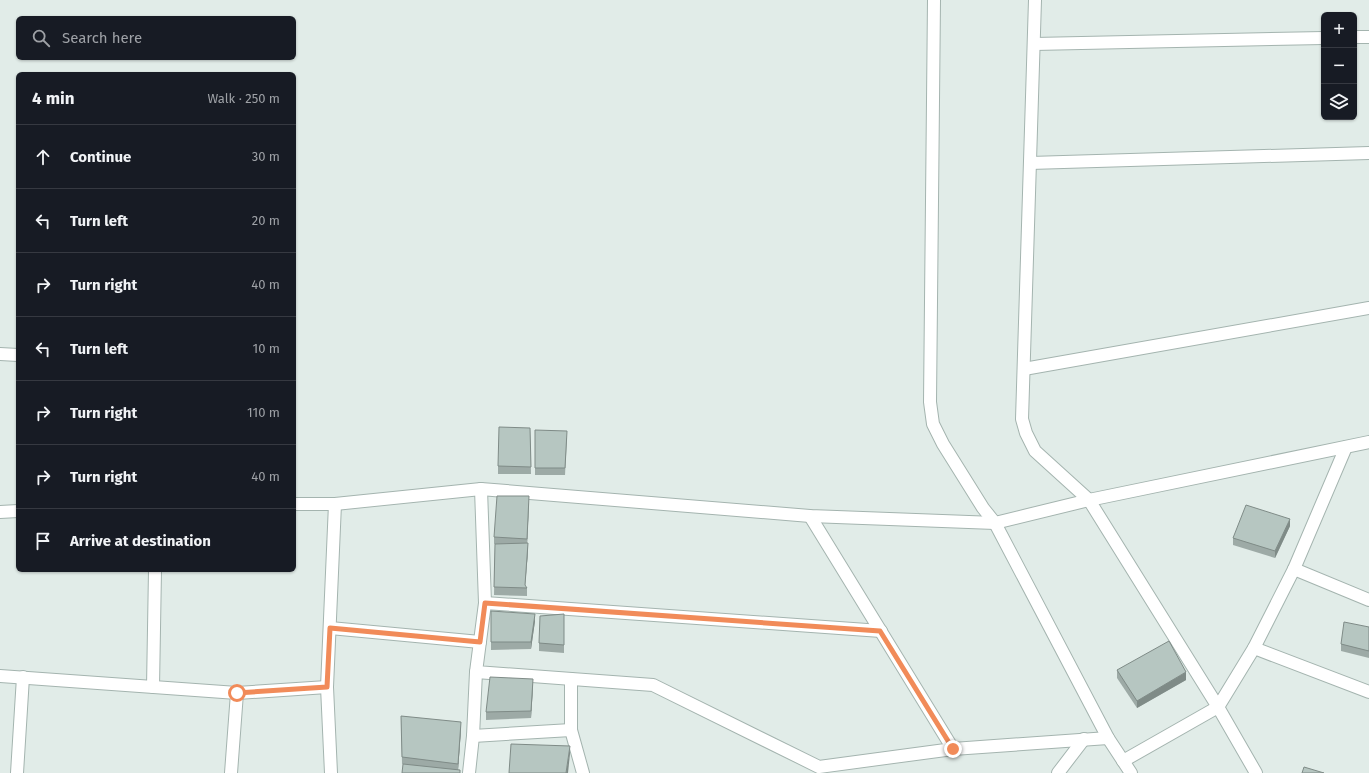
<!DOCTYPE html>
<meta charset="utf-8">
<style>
:root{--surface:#171b24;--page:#242831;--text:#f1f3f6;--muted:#9ea1a6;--line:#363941}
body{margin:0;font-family:"Fira Sans",sans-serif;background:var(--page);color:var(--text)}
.controls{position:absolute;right:12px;top:12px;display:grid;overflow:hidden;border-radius:6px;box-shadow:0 1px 3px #0004}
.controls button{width:36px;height:36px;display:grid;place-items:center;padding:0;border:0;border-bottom:1px solid var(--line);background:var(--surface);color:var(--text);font:20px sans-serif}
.stop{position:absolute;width:12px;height:12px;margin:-9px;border:3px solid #f18b59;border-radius:50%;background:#fff}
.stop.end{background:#f18b59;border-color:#fff;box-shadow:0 1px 4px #0008}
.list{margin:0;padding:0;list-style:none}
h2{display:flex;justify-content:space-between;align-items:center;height:52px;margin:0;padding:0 16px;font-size:17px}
h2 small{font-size:13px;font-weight:400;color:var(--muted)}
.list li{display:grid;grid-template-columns:26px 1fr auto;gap:12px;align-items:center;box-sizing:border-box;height:64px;padding:0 16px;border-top:1px solid var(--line)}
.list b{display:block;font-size:15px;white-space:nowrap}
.list em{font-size:13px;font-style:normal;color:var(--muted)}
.icon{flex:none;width:22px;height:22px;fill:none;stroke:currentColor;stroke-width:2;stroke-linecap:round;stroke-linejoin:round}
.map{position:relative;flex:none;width:1369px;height:773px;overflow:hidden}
.search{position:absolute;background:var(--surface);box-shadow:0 1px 3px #0004;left:16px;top:16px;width:280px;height:44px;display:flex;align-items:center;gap:10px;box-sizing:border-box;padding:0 14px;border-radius:6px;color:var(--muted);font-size:15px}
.panel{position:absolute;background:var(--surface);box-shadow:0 1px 3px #0004;left:16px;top:72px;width:280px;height:500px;border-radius:6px}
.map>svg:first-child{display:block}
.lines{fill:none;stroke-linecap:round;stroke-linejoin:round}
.minor-casing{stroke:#a4b4af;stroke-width:14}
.minor{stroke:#fff;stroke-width:12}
.wall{fill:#9daaa6}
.shaded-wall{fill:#7f8b87}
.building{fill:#b6c6c1;stroke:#7f8b87}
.route{stroke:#f18b59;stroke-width:5}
</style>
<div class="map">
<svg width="1369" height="773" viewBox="0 0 1369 773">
<rect width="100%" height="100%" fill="#e1ece8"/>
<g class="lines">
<g class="minor-casing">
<g id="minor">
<path d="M 934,0 L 930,402 L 933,424 L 943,444 L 983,508 L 995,523 L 1108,738 L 1131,773"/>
<path d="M 1035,0 L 1022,419 L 1026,433 L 1035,451 L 1089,500 L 1218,707 L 1256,773"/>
<path d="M 1354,37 L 1369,37"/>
<path d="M 1034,44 L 1324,38"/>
<path d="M 1030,163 L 1369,153"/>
<path d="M 0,354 L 18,355"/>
<path d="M 1024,369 L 1369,308"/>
<path d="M 481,489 L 485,603 L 476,672 L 653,685 L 819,767 L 953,749 L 1108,738"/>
<path d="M 294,504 L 335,504 L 481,489 L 810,516 L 995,523 L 1089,500 L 1369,442"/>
<path d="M 0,512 L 18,511"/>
<path d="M 810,516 L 953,749"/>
<path d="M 1294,569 L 1369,600"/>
<path d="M 485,603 L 881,631"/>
<path d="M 330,628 L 480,642"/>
<path d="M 1254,648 L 1369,692"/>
<path d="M 0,676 L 237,693 L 327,687"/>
<path d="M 571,679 L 571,730 L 583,773"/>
<path d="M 153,687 L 155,570"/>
<path d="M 473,736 L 571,730"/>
<path d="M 1123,761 L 1218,707 L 1254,648 L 1294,569 L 1346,447"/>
<path d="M 17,773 L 23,677"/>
<path d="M 231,773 L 237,693"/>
<path d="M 331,773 L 327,687 L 335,504"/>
<path d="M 469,773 L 473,736 L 476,672"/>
<path d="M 1058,773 L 1084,739"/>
</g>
</g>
<use href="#minor" class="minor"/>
</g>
<g class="wall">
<path d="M 530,428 L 531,474 L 498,474 L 498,466 Z"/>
<path d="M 535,430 L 567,438 L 565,475 L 535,475 Z"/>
<path d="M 529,503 L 527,543 L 528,551 L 525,586 L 527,588 L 527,596 L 494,595 L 495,544 L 494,544 L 494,537 Z"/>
<path d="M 1290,526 L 1275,558 L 1233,545 L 1233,538 Z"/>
<path d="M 491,611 L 535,621 L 531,649 L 491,650 Z"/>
<path d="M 564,614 L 564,653 L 539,651 L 539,643 Z"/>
<path d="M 1369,627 L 1369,658 L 1341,651 L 1341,644 Z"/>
<path d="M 1117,670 L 1186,680 L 1137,708 L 1117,678 Z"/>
<path d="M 533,686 L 531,718 L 486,720 L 486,712 Z"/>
<path d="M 401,716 L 461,729 L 458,770 L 460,773 L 402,764 Z"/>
</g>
<g class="shaded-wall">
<path d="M 529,496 L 529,503 L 527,547 L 527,539 Z"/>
<path d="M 1290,519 L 1290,526 L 1275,558 L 1275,551 Z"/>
<path d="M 528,543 L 528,551 L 525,588 Z"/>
<path d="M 535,614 L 535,621 L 531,649 L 531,642 Z"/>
<path d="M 1186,672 L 1186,680 L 1137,708 L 1137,701 Z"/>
<path d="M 533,679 L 533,686 L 531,718 L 531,711 Z"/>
<path d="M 461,722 L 461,729 L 458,771 L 458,764 Z"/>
<path d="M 570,746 L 570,754 L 568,773 L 566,773 Z"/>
</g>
<g class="building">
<path d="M 499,427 L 530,428 L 531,467 L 498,466 Z"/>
<path d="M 535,430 L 567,431 L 565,468 L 535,468 Z"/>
<path d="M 497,496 L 529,496 L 527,539 L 494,537 Z"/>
<path d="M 1246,505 L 1290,519 L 1275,551 L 1233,538 Z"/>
<path d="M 528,543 L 525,585 L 527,588 L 494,587 L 495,544 Z"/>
<path d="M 491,611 L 535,614 L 531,642 L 491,642 Z"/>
<path d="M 564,614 L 564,645 L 539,643 L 540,616 Z"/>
<path d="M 1344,622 L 1369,627 L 1369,651 L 1341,644 Z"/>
<path d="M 1169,641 L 1186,672 L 1137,701 L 1117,670 Z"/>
<path d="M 490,677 L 533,679 L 531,711 L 486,712 Z"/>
<path d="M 401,716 L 461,722 L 458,764 L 402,757 Z"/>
<path d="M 511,744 L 570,746 L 566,773 L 509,773 Z"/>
<path d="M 403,764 L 460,770 L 460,773 L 402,773 Z"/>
<path d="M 1304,767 L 1324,773 L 1302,773 Z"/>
</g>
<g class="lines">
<path class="route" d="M 237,693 L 327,687 L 330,628 L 480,642 L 485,603 L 880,631 L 953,749"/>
</g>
</svg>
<div class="controls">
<button>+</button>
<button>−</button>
<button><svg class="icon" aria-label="layers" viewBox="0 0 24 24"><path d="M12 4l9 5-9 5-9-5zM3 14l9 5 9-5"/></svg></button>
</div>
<div class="stop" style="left:237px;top:693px"></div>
<div class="stop end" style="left:953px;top:749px"></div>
<div class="search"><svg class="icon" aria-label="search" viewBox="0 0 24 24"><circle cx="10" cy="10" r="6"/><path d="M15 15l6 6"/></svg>Search here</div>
<section class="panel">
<h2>4 min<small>Walk · 250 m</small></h2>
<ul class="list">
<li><svg class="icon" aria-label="ahead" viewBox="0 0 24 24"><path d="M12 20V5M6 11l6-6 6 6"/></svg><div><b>Continue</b></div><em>30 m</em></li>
<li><svg class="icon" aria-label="left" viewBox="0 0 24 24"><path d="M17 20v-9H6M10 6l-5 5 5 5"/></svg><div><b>Turn left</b></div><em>20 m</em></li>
<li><svg class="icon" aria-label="right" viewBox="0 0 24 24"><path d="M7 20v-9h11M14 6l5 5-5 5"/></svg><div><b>Turn right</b></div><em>40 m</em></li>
<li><svg class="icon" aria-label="left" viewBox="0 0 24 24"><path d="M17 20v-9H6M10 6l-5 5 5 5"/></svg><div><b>Turn left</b></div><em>10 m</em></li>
<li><svg class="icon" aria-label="right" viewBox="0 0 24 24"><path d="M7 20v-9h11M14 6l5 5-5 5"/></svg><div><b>Turn right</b></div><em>110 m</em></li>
<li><svg class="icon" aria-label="right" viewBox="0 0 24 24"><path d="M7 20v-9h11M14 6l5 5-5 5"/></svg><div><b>Turn right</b></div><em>40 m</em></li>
<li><svg class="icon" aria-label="arrive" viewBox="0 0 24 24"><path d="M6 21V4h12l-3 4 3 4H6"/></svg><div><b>Arrive at destination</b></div></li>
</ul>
</section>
</div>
